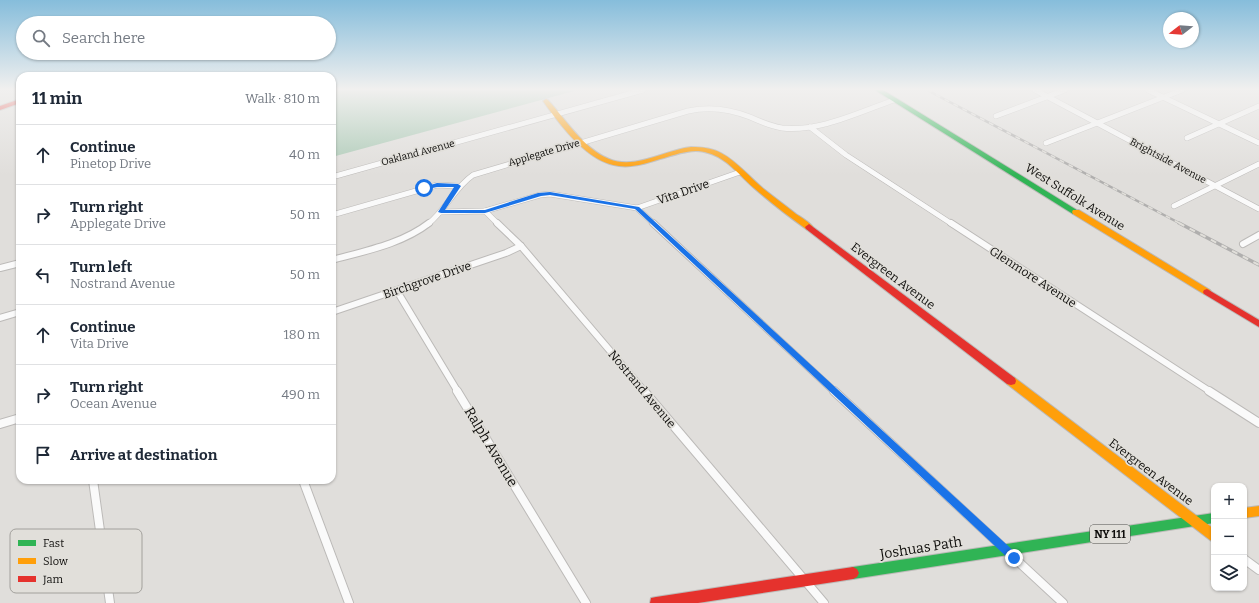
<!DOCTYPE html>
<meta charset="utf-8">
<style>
:root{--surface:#fff;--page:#f6f6f7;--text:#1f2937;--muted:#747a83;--line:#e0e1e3}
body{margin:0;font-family:Bitter,serif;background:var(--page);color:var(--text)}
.controls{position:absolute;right:12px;bottom:12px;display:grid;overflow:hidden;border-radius:8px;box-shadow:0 1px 3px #0004}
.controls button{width:36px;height:36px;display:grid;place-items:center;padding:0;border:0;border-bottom:1px solid var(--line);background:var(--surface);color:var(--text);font:20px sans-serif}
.compass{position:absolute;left:1163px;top:12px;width:36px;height:36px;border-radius:50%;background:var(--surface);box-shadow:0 1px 3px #0004;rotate:253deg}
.stop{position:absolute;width:12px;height:12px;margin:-9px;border:3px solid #1a73e8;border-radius:50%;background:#fff}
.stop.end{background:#1a73e8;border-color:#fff;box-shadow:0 1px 4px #0008}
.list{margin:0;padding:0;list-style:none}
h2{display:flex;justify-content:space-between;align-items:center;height:52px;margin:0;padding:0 16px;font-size:17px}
h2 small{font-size:13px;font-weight:400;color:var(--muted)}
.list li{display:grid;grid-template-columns:26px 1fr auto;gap:12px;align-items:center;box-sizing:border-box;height:60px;padding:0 16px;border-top:1px solid var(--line)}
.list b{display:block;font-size:15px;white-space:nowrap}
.list p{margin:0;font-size:13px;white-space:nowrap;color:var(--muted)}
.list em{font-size:13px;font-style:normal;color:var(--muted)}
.icon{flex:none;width:22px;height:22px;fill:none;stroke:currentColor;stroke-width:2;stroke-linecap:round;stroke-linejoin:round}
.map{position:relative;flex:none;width:1259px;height:603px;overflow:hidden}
.search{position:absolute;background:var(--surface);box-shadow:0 1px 3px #0004;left:16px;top:16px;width:320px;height:44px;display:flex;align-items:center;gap:10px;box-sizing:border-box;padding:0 14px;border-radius:22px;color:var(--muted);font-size:15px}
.panel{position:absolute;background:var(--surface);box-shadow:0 1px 3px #0004;left:16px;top:72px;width:320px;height:412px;border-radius:12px}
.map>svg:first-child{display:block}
.forest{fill:#accab6}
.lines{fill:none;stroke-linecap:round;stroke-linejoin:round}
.street-far2-casing{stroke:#bcbab8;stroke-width:6}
.street-far1-casing{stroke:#bcbab8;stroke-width:8}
.street-casing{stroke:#bcbab8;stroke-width:10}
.fast-casing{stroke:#bcbab8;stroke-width:2}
.slow-casing{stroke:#bcbab8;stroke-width:2}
.jam-casing{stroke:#bcbab8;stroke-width:2}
.street-far2{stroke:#fafafa;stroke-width:5}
.street-far1{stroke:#fafafa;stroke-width:6}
.street{stroke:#fafafa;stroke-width:8}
.fast{fill:#30b455;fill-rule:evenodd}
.slow{fill:#ff9f0a;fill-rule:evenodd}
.jam{fill:#e5322d;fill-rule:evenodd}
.rail-far1-casing{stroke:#b0afae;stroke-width:2.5}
.rail-casing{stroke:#b0afae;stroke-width:3.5}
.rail-far1{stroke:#e1dfda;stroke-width:1.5;stroke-dasharray:5;stroke-linecap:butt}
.rail{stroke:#e1dfda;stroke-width:2;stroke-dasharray:6;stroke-linecap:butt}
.route{fill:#1a73e8}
.labels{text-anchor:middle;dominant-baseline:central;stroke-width:3.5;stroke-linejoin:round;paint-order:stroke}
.far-street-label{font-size:10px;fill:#0e0d0b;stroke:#e1dfda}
.shield{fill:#e1dfda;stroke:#4d4c49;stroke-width:1}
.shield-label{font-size:11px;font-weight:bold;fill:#0e0d0b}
.street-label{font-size:12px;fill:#0e0d0b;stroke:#e1dfda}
.near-street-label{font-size:14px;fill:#0e0d0b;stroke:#e1dfda}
.key{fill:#e1dfda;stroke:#a2a09c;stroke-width:1}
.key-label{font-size:11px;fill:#0e0d0b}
</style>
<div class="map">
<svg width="1259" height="603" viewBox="0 0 1259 603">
<rect width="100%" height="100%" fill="#e0dedb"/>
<path class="forest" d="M 332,90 L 578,90 L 332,157 Z"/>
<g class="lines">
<g class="street-far2-casing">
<g id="street-far2">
<path d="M 1035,90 L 1259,209"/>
<path d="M 1148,90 L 1259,143"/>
<path d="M 996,116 L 1065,90"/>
<path d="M 810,127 L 846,155 L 952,224"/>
<path d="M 20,129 L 20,151"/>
<path d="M 1187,138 L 1259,106"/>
<path d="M 1046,143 L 1182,90"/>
<path d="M 332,177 L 643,90"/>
<path d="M 1174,206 L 1259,164"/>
<path d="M 637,208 L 654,224"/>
<path d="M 485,211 L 540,195 L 550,194 L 637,208 L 740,172"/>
<path d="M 441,212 L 485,211 L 498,224"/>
<path d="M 332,215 L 437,185 L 458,186"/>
<path d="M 428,224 C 446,210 454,188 473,175 L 688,111 C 710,106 730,109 750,117 C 761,122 771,126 782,128 C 820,132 859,112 894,100"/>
</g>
</g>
<g class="street-far1-casing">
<g id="street-far1">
<path d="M 497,223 L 521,246 L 645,392"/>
<path d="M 653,223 L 835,392"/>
<path d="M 951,223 L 1211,392"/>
<path d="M 1243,244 L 1259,235"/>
<path d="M 332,260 C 365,251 402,244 429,223"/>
<path d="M 0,268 L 20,263"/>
<path d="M 397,291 L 458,392"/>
<path d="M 332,312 L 506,253 L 521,246"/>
<path d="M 0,318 L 20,312"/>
</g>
</g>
<g class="street-casing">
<g id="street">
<path d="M 457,391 L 586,603"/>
<path d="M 644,391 L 824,603"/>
<path d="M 834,391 L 1063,603"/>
<path d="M 1209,391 L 1259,423"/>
<path d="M 0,424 L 20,418"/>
<path d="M 93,480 L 110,603"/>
<path d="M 303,480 L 349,603"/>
<path d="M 1244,559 L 1259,570"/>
</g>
</g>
<g class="fast-casing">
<g id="fast">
<path d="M 875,90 L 883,90 L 1080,212 L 1076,214 L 1073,214 Z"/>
<path d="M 1214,513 L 1214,523 L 853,579 L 849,577 L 847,573 L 849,569 L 853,567 Z"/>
</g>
</g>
<g class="slow-casing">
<g id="slow">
<path d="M 546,99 L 548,100 C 566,120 583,148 609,159 C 635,170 665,150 691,147 C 702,147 712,148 721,153 C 738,162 750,178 765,190 C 775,198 786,206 796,214 C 802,218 809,222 813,227 L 809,230 L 806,229 C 788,216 770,202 754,188 C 740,176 727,158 708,153 C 693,148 678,154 664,158 C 649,162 635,168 619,166 C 588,163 560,125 543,101 Z"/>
<path d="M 1073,210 L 1079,210 L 1210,290 L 1211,292 L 1210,294 L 1204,294 L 1073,214 L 1072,212 Z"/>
<path d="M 1011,377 L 1015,378 L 1214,529 L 1214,542 L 1210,540 L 1007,384 L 1006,381 L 1007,378 Z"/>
<path d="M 1259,506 L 1259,516 L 1244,518 L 1244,508 Z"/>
</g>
</g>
<g class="jam-casing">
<g id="jam">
<path d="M 20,99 L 20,103 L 0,110 L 0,106 Z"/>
<path d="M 809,224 L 1015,378 L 1016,381 L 1015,384 L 1011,385 L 1007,384 L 806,229 L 805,227 Z"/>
<path d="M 1207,289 L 1259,320 L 1259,327 L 1204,294 L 1203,292 L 1204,290 Z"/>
<path d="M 853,567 L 857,569 L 859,573 L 857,577 L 853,579 L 698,603 L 650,603 L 651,598 L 656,597 Z"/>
</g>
</g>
<use href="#street-far2" class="street-far2"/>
<use href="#street-far1" class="street-far1"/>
<use href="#street" class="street"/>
<use href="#fast" class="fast"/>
<use href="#slow" class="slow"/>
<use href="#jam" class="jam"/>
<g class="rail-far1-casing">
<path id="rail-far1" d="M 927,90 L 1181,224"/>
</g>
<g class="rail-casing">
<path id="rail" d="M 1179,223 L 1259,265"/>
</g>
<use href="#rail-far1" class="rail-far1"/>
<use href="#rail" class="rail"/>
</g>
<linearGradient id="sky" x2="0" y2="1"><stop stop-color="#86bddb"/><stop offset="0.51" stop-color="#f1f0ef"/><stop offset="1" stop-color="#f1f0ef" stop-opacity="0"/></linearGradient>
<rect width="1259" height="175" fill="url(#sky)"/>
<path class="route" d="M 437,183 L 458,184 L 461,186 L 445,210 L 485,210 L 538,193 L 550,192 L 639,207 L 1017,554 L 1018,558 L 1017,561 L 1014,562 L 1011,561 L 635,209 L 550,195 L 541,196 L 485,213 L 441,213 L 438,212 L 454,187 L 437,187 L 424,190 L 421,188 Z"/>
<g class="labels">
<g class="far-street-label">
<text transform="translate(418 153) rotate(-15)">Oakland Avenue</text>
<text transform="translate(544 153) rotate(-16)">Applegate Drive</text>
<text transform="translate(1168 161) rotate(28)">Brightside Avenue</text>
</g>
<rect class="shield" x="1090" y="525" width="40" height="18" rx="3"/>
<g class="shield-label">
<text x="1110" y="534">NY 111</text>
</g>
<g class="street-label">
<text transform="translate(683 192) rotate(-19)">Vita Drive</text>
<text transform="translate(1075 197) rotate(32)">West Suffolk Avenue</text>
<text transform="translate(893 276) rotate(37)">Evergreen Avenue</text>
<text transform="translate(1033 277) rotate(33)">Glenmore Avenue</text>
<text transform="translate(427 280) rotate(-19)">Birchgrove Drive</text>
<text transform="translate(642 389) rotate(50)">Nostrand Avenue</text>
<text transform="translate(1151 472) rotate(37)">Evergreen Avenue</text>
</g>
<g class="near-street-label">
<text transform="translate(491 447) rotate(59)">Ralph Avenue</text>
<text transform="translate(921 548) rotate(-9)">Joshuas Path</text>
</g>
</g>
<rect x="10" y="529" width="132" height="64" rx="6" class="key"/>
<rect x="18" y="540" width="18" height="6" fill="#30b455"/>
<rect x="18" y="558" width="18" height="6" fill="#ff9f0a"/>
<rect x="18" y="576" width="18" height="6" fill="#e5322d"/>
<g class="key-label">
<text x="43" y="547">Fast</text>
<text x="43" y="565">Slow</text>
<text x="43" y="583">Jam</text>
</g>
</svg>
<div class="controls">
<button>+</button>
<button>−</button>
<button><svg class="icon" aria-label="layers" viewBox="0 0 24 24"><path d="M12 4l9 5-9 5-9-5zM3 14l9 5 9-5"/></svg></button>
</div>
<svg class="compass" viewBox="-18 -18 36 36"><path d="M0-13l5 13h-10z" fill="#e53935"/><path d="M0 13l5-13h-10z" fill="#747a83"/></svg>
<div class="stop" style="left:424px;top:188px"></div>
<div class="stop end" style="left:1014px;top:558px"></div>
<div class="search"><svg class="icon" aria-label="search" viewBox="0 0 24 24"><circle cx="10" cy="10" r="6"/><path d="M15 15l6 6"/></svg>Search here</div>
<section class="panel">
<h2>11 min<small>Walk · 810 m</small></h2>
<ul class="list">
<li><svg class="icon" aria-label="ahead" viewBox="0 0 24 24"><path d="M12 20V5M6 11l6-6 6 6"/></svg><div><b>Continue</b><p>Pinetop Drive</p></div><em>40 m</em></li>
<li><svg class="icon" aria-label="right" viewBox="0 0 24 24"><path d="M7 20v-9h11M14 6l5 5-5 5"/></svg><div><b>Turn right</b><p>Applegate Drive</p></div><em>50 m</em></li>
<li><svg class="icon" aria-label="left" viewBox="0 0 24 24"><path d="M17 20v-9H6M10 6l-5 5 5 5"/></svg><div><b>Turn left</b><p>Nostrand Avenue</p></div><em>50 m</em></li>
<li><svg class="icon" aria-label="ahead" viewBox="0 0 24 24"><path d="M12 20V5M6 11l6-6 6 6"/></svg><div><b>Continue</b><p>Vita Drive</p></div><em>180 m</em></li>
<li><svg class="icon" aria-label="right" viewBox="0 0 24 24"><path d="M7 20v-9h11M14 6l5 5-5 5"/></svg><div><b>Turn right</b><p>Ocean Avenue</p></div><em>490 m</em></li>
<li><svg class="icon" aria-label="arrive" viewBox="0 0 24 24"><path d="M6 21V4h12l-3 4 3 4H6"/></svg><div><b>Arrive at destination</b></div></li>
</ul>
</section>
</div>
